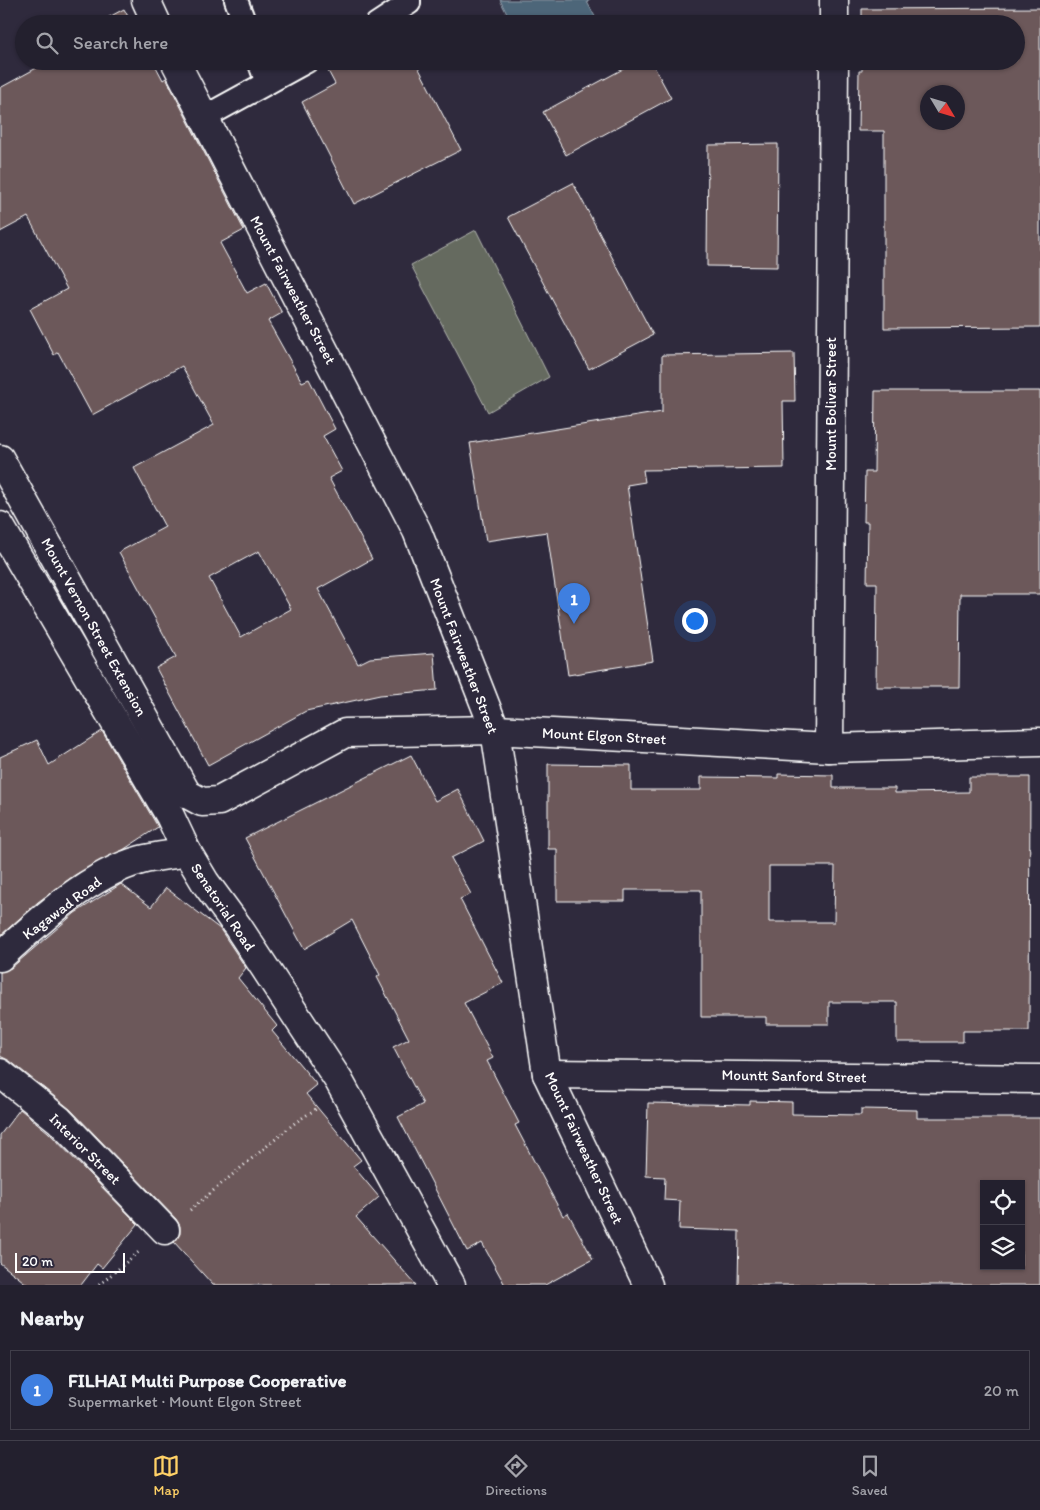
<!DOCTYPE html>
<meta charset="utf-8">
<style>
:root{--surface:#23202e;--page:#2b2836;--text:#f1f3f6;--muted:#a3a3aa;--line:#403e4a;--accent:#ffd166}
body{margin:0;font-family:Itim,sans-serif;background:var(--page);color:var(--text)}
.controls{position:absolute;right:15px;bottom:15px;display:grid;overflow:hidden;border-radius:0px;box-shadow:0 1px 4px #0004}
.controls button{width:45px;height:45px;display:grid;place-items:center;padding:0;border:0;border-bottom:1px solid var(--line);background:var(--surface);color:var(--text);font:25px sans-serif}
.compass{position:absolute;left:920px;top:85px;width:45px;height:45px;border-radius:50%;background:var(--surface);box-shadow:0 1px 4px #0004;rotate:128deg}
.scale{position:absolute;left:15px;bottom:12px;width:110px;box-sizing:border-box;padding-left:5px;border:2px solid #fff;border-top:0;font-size:14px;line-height:18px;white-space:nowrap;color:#fff;-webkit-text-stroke:4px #2f2a3d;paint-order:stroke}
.you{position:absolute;left:694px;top:620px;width:18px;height:18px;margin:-12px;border:4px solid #fff;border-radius:50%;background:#1a73e8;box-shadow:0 0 0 8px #1a73e833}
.badge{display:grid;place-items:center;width:32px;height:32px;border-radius:50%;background:var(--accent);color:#fff;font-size:16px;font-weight:700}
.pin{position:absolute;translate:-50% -41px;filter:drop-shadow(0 1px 2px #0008)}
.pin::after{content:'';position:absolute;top:26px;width:18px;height:15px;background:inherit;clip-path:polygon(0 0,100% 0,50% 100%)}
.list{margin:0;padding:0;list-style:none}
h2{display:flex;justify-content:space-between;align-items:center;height:65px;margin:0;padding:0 20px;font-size:21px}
h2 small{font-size:16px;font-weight:400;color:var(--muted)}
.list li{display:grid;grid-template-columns:32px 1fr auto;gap:15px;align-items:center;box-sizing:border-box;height:80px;margin:0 10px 10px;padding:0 10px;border:1px solid var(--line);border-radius:0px}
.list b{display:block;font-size:19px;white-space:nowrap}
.list p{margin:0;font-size:16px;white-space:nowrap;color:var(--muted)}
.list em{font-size:16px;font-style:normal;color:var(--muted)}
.icon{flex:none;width:28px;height:28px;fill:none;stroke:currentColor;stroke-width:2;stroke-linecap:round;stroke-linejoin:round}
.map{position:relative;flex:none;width:1040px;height:1285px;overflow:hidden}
.search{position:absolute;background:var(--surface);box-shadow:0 1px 4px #0004;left:15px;right:15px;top:15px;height:55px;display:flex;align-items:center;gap:12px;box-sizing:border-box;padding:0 18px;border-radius:28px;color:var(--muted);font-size:19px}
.sheet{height:155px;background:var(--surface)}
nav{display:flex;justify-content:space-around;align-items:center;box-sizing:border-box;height:70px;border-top:1px solid var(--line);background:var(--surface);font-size:14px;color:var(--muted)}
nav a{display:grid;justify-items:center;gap:2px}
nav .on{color:var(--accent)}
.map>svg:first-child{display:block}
.green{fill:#656b5f;stroke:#b2b5af}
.water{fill:#4e6679;stroke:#95a3af}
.building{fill:#6c585a;stroke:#fff;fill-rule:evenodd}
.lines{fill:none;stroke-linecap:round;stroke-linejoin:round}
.lane-casing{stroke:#fff;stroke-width:26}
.street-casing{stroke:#fff;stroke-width:31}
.path{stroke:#fff;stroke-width:3;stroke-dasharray:1 4;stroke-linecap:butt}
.lane{stroke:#2f2a3d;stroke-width:22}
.street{stroke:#2f2a3d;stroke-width:28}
.labels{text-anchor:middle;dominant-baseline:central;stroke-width:4.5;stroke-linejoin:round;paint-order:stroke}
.street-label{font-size:15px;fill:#fff;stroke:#2f2a3d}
</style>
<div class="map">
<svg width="1040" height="1285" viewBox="0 0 1040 1285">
<rect width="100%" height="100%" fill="#2f2a3d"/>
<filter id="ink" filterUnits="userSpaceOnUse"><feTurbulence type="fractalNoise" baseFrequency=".02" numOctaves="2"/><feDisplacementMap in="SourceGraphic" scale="10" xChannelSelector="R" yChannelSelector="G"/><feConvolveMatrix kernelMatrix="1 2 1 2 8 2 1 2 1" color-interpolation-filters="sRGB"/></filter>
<g filter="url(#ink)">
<path class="green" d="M 476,230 L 549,377 L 488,412 L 411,265 Z"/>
<path class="water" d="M 500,0 L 590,0 L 587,2 L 599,24 L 512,24 Z"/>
<g class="building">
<path d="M 1040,8 L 1040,327 L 884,328 L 884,131 L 858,131 L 859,71 L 862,71 L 862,61 L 1016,61 L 1016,24 L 862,24 L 862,9 ZM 928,92 L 958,92 L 958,122 L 928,122 Z"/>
<path d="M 124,9 L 132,24 L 96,24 Z"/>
<path d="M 40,61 L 153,61 L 163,80 L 166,78 L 244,230 L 220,243 L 247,293 L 266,283 L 282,313 L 268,321 L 302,382 L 309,379 L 335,429 L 323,436 L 342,471 L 329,478 L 372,559 L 318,589 L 358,664 L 370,658 L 434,653 L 437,690 L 380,695 L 306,711 L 208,765 L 156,668 L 176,657 L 119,552 L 165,527 L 134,468 L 214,425 L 182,366 L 92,415 L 58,352 L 54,355 L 30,309 L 67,289 L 28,217 L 0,232 L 0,88 L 42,65 ZM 259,551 L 291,609 L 241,637 L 209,578 Z"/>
<path d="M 343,61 L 415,61 L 461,150 L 354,204 L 302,102 L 335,84 L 327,69 Z"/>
<path d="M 638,61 L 651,61 L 671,98 L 566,155 L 543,112 Z"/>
<path d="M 778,144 L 777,267 L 707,266 L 708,145 Z"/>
<path d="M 573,183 L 653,335 L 589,369 L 508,217 Z"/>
<path d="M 794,353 L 795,401 L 783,401 L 784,468 L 643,470 L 645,482 L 627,485 L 653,661 L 568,675 L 547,532 L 486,541 L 470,443 L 662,412 L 662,355 Z"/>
<path d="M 875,391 L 1040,391 L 1040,594 L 960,594 L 959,687 L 876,687 L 877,583 L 867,583 L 868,522 L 864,522 L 865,472 L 874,472 Z"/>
<path d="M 102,731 L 158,827 L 123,850 L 75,875 L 38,902 L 0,936 L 0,757 L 37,740 L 49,765 Z"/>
<path d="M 411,755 L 435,801 L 458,789 L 484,841 L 451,858 L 471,894 L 460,899 L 503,983 L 464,1003 L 493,1058 L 487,1061 L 519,1123 L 515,1125 L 563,1216 L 568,1213 L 593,1259 L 545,1285 L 505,1285 L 482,1243 L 467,1251 L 398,1117 L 423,1104 L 393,1047 L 409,1039 L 377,977 L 380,975 L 352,920 L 304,949 L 245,838 Z"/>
<path d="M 548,764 L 631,765 L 631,790 L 701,790 L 701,777 L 778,778 L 778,774 L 833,775 L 833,788 L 895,788 L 895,793 L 969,792 L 969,777 L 1030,777 L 1029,1031 L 963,1031 L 963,1042 L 897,1042 L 897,1002 L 829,1002 L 829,1024 L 766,1024 L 766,1017 L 701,1017 L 701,890 L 625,890 L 625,901 L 557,901 L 557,849 L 548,849 ZM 769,866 L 835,866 L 834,922 L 769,922 Z"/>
<path d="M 121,884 L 151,907 L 166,888 L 220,929 L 246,968 L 238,978 L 277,1026 L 272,1031 L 317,1085 L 306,1094 L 361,1160 L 353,1166 L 379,1197 L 356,1217 L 416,1285 L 213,1285 L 174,1242 L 180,1234 L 180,1226 L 176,1219 L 70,1109 L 10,1061 L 0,1056 L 0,972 L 11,968 L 75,913 Z"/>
<path d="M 750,1101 L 792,1102 L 792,1114 L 861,1115 L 861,1109 L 917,1110 L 917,1118 L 1040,1118 L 1040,1285 L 738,1285 L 739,1231 L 679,1229 L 680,1201 L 664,1200 L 665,1177 L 646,1176 L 648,1103 L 750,1105 ZM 984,1184 L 1021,1184 L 1021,1266 L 984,1266 Z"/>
<path d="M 20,1109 L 48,1132 L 138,1224 L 102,1268 L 97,1264 L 81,1285 L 28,1285 L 0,1263 L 0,1135 Z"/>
</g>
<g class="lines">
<g class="lane-casing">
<g id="lane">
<path d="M 236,0 L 245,24"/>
<path d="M 377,24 L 409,3 L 409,0"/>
<path d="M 259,61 L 267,83"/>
<path d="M 203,118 L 307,61"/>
</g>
</g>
<g class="street-casing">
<g id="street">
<path d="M 146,0 L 157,24"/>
<path d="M 834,24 L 834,0"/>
<path d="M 175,61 L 417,531 L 495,730 L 547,1074 L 648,1285"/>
<path d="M 0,459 L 187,794 L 202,802 L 219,801 L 345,733 L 495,730 L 829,748 L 1040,742"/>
<path d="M 0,526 L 170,816 L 187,852 L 205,882 L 238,927 L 339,1081 L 451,1285"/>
<path d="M 829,748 L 834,61"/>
<path d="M 0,957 C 39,921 89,874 141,860 C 156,856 172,855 187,852"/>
<path d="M 0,1073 L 59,1120 L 165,1230"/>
<path d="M 547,1074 L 1040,1079"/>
</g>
</g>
<g class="path">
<path d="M 190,1210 L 296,1122 L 316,1109"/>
<path d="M 99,1285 L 141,1250"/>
</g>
<use href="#lane" class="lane"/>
<use href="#street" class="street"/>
</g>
</g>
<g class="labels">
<g class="street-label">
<text transform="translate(293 290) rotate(62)">Mount Fairweather Street</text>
<text transform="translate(831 404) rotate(-90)">Mount Bolivar Street</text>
<text transform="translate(94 627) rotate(61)">Mount Vernon Street Extension</text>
<text transform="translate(464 656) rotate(69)">Mount Fairweather Street</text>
<text transform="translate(604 736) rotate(3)">Mount Elgon Street</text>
<text transform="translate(223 907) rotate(56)">Senatorial Road</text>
<text transform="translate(62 908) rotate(-37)">Kagawad Road</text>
<text transform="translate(794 1076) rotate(1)">Mountt Sanford Street</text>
<text transform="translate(584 1148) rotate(65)">Mount Fairweather Street</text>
<text transform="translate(85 1149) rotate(45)">Interior Street</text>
</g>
</g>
</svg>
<div class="controls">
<button><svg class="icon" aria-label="locate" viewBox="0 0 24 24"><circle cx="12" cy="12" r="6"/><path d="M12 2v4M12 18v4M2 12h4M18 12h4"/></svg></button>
<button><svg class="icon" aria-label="layers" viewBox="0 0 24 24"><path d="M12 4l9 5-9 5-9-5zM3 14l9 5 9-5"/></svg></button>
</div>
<svg class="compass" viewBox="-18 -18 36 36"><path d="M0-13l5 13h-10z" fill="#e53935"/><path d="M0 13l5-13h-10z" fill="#a3a3aa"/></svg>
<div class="scale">20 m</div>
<div class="you"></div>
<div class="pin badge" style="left:574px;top:624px;background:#3f7fe0">1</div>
<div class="search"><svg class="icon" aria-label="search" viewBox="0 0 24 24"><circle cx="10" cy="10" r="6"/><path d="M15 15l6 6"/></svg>Search here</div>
</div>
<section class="sheet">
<h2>Nearby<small></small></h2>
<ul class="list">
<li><span class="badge" style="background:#3f7fe0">1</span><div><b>FILHAI Multi Purpose Cooperative</b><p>Supermarket · Mount Elgon Street</p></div><em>20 m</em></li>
</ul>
</section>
<nav>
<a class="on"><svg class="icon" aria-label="map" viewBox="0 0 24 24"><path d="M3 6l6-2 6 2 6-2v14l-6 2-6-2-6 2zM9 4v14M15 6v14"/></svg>Map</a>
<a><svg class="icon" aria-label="directions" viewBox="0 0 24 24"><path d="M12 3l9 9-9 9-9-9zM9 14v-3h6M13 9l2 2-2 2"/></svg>Directions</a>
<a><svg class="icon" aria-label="saved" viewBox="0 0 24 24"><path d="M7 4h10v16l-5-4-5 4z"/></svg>Saved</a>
</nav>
